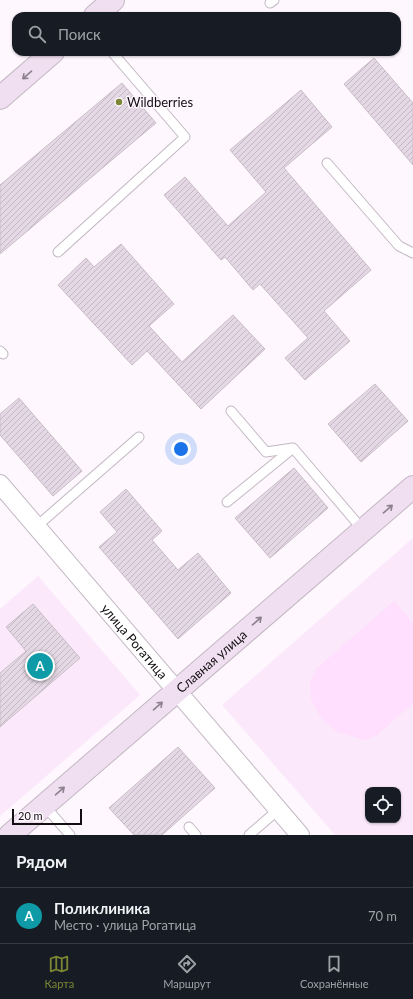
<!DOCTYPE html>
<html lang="ru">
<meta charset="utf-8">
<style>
:root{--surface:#171b24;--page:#242831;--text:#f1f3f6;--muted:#9ea1a6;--line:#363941;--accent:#7b8734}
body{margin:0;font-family:Lato,sans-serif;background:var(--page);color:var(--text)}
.controls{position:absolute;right:12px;bottom:12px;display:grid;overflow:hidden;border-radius:8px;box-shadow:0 1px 3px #0004}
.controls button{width:36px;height:36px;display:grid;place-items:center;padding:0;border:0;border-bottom:1px solid var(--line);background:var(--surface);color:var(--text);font:20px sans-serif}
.scale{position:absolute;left:12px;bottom:10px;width:70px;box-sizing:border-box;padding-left:4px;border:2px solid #120e12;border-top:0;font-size:11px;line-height:14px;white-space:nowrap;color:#120e12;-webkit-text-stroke:3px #fef7fe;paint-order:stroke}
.you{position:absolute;left:181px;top:449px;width:14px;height:14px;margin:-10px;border:3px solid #fff;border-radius:50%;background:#1a73e8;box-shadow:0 0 0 6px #1a73e833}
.badge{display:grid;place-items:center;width:26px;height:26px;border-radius:50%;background:var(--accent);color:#fff;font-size:13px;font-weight:700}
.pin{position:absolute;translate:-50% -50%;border:2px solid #fff;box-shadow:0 1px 4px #0006}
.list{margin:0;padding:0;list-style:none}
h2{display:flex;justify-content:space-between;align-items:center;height:52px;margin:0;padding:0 16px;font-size:17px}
h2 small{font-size:13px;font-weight:400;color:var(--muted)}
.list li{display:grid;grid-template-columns:26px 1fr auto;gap:12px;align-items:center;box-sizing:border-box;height:56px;padding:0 16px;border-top:1px solid var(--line)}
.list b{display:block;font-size:15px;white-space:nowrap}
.list p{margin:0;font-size:13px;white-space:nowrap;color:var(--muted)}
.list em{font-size:13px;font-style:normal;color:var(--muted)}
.icon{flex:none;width:22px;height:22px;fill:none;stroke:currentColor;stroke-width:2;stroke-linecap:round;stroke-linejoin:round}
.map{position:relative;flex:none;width:413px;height:835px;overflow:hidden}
.search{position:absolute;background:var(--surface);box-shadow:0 1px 3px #0004;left:12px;right:12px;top:12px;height:44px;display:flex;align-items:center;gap:10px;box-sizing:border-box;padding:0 14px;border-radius:12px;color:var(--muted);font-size:15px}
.sheet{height:108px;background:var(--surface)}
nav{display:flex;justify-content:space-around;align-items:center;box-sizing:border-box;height:56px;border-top:1px solid var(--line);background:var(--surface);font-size:11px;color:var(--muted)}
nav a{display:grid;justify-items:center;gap:2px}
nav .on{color:var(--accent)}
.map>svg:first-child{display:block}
.built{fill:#fbe9fb;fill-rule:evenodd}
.garden{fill:#ffdefe}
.building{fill:url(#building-hatch);stroke:#c9bdc8}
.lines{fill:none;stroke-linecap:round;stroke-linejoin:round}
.lane-casing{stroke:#c3b8c3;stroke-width:11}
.street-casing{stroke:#c3b8c3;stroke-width:20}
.secondary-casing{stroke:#c3b8c3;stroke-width:24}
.lane{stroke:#fff;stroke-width:9}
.street{stroke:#fff;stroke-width:18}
.secondary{stroke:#f0dff0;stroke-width:22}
.oneway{stroke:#8c818c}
.poi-dot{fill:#7b8734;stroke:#fef7fe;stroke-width:1.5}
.labels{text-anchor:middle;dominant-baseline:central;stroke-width:3;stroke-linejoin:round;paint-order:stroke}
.poi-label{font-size:13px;fill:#120e12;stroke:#fef7fe;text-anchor:start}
.street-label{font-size:13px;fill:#120e12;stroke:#fef7fe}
</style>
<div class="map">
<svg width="413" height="835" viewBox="0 0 413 835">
<defs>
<pattern id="building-hatch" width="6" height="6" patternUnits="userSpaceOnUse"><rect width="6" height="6" fill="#e4d8e4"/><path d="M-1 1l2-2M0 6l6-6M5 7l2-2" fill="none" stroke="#c3b8c3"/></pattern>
</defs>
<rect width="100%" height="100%" fill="#fef7fe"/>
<g class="built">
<path d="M 413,538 L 413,835 L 335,835 L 222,705 ZM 368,790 L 398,790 L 398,820 L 368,820 Z"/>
<path d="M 38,576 L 140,695 L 0,816 L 0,609 Z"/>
</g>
<path class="garden" d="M 394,601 L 413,623 L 413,703 L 376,736 L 364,740 L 337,732 L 321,718 L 311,699 L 310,681 L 316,669 Z"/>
<g class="building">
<path d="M 374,58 L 413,103 L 413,165 L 344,84 Z"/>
<path d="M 122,83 L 156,123 L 0,254 L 0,185 Z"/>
<path d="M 301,90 L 332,127 L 284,168 L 371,270 L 324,311 L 350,341 L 305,380 L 285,358 L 308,338 L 260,284 L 253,290 L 225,257 L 221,260 L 164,195 L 185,177 L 228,226 L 266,192 L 230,150 Z"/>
<path d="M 121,244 L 174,304 L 149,326 L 182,362 L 233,315 L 265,349 L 201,409 L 147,351 L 132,365 L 58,285 L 86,258 L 94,267 Z"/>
<path d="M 375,384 L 408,421 L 361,462 L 328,424 Z"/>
<path d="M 19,398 L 82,471 L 53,496 L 0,435 L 0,414 Z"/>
<path d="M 294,468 L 328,508 L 270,558 L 235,518 Z"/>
<path d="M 126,489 L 162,531 L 152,540 L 178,570 L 198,553 L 231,593 L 178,639 L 99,547 L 117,532 L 100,512 Z"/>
<path d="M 33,604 L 80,658 L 0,727 L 0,673 L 26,651 L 6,627 Z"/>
<path d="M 178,747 L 215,788 L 162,835 L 134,835 L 109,808 Z"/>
</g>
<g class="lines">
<g class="lane-casing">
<g id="lane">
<path d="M 270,3 L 274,0"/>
<path d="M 327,163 L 399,246 L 413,253"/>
<path d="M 58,252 L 185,137 L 112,52"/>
<path d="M 0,351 L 3,354"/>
<path d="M 231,411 L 266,452 L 293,448 L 363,530"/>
<path d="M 227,502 L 292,449"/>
<path d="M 37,526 L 139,437"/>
<path d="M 44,805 L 70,835"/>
<path d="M 189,827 L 196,835"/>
<path d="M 249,835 L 279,809"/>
</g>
</g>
<g class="street-casing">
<g id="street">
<path id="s1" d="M 0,484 L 300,835"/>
</g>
</g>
<g class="secondary-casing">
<g id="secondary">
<path d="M 95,16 L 113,0"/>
<path d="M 0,98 L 53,52"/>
<path id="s2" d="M 10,835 L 413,487"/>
</g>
</g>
<use href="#lane" class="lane"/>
<use href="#street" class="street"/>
<use href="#secondary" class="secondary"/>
</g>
<defs><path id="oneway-shaft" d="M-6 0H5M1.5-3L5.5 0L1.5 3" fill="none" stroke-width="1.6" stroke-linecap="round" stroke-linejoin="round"/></defs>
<g class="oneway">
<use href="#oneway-shaft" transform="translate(27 75) rotate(139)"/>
<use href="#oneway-shaft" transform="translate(388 509) rotate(-41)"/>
<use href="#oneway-shaft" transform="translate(257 621) rotate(-41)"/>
<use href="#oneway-shaft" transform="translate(158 706) rotate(-41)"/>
<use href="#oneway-shaft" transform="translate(60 791) rotate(-41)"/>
</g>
<circle class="poi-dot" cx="119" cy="102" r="4"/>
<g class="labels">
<g class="poi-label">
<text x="127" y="102">Wildberries</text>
</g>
<g class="street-label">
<text stroke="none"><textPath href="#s1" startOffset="207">улица Рогатица</textPath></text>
<text stroke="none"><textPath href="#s2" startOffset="266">Славная улица</textPath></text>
</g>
</g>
</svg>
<div class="controls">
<button><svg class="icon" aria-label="locate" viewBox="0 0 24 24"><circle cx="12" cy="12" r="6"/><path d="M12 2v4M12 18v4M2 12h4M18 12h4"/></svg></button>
</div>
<div class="scale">20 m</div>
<div class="you"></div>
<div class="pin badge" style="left:40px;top:666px;background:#0f9aa8">A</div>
<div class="search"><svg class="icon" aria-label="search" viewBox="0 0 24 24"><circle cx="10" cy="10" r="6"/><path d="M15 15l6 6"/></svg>Поиск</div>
</div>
<section class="sheet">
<h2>Рядом<small></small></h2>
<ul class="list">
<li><span class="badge" style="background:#0f9aa8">A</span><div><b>Поликлиника</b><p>Место · улица Рогатица</p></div><em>70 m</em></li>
</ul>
</section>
<nav>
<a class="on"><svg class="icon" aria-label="map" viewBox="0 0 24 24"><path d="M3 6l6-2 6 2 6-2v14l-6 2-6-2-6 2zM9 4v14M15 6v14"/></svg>Карта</a>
<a><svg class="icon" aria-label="directions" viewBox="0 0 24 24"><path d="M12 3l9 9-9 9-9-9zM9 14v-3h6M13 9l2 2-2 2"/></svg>Маршрут</a>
<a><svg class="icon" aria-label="saved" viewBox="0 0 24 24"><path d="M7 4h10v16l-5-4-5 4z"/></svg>Сохранённые</a>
</nav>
